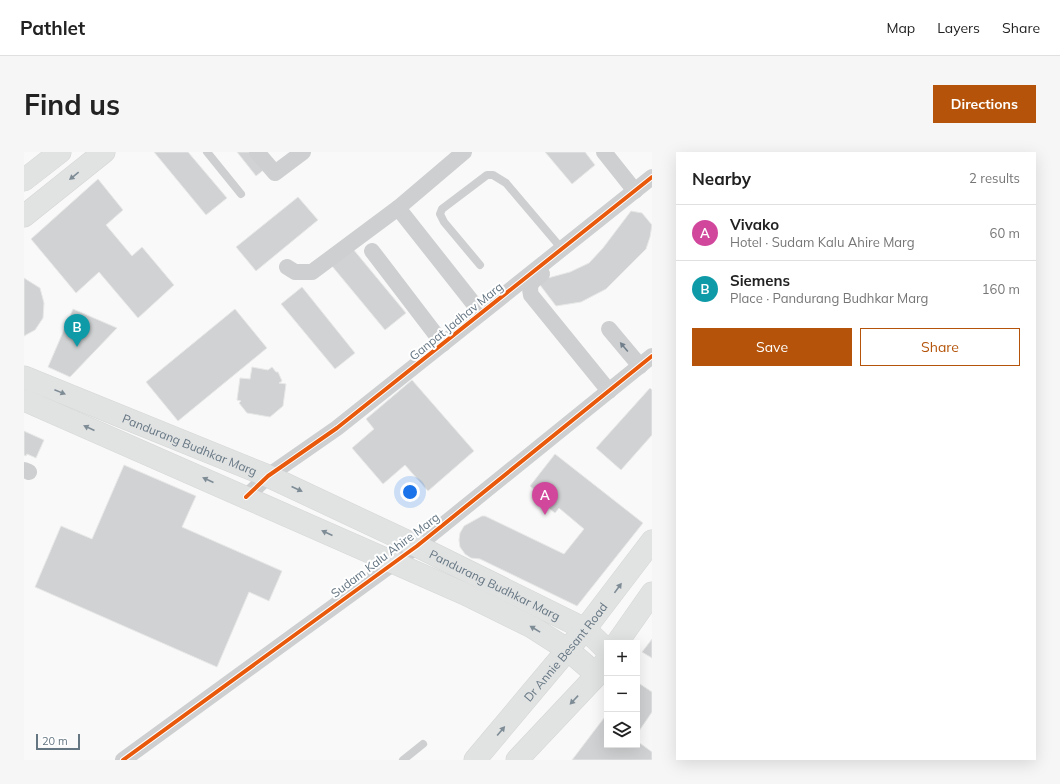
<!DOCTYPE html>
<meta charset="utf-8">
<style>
:root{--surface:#fff;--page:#f6f6f6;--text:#222;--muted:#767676;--line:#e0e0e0;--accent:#b45309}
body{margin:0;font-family:Mulish,sans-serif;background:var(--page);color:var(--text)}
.controls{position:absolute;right:12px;bottom:12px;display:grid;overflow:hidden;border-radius:0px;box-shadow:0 4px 16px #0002}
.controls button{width:36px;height:36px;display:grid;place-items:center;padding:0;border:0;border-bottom:1px solid var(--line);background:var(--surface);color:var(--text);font:20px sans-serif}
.scale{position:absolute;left:12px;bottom:10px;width:44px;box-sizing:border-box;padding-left:4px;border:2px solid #657683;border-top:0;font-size:11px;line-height:14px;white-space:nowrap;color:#657683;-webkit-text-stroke:3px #fff;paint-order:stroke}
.you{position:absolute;left:386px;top:340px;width:14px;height:14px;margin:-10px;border:3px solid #fff;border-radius:50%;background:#1a73e8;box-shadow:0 0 0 6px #1a73e833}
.badge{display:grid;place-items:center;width:26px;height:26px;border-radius:50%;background:var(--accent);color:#fff;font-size:13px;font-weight:700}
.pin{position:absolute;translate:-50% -33px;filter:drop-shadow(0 1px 2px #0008)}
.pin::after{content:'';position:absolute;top:21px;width:14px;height:12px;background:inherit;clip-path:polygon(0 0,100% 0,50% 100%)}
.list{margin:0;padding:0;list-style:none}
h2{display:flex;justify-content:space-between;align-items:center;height:52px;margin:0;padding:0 16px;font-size:17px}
h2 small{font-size:13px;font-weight:400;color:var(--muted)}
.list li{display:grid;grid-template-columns:26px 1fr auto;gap:12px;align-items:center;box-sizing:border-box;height:56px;padding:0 16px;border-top:1px solid var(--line)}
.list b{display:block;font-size:15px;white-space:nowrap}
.list p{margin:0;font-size:13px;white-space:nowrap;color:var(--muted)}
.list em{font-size:13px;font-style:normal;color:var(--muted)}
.actions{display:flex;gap:8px;padding:12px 16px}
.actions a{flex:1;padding:9px 0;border:1px solid var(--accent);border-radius:0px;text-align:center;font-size:14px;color:var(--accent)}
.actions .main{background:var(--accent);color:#fff}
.icon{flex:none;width:22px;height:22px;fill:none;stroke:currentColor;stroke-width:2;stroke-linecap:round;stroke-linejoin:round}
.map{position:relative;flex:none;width:628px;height:608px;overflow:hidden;border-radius:0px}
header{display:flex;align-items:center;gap:24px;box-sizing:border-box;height:56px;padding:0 20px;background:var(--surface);border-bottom:1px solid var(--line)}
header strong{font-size:19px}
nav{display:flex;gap:22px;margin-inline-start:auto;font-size:14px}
.intro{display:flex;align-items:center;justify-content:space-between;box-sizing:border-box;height:96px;padding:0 24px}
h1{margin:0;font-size:28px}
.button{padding:10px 18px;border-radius:0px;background:var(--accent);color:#fff;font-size:14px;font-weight:700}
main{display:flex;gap:24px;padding:0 24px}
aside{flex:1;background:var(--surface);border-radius:0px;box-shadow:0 4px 16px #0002}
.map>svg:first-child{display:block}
.building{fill:#d0d2d3;stroke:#e8e8e8}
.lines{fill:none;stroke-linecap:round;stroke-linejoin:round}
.secondary-casing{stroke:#d5d6d7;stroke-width:23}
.primary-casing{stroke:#d5d6d7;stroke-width:23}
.service{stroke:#cecfd0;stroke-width:8}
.minor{stroke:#cecfd0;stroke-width:16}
.secondary{stroke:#e1e2e2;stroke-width:22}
.primary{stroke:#e1e2e2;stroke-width:22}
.cycleway-casing{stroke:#fff;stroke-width:6}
.cycleway{stroke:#e8590c;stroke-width:4}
.oneway{fill:#7e8c96}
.oneway2{fill:#707f8b}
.labels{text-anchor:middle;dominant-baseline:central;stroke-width:4;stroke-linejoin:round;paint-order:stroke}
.street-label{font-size:12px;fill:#657683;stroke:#fff}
</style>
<header>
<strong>Pathlet</strong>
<nav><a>Map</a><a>Layers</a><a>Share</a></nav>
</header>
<div class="intro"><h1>Find us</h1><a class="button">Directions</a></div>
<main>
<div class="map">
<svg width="628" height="608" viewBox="0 0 628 608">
<rect width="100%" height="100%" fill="#f9f9f9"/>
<g class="building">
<path d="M 130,0 L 164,0 L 203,46 L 182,63 Z"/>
<path d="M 213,0 L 229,0 L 242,16 L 232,24 Z"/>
<path d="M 521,0 L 561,0 L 571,13 L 548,32 Z"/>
<path d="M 74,27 L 99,58 L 82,73 L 108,104 L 118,95 L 150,133 L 114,166 L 75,120 L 52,141 L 7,87 Z"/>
<path d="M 274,45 L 294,68 L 232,119 L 212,95 Z"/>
<path d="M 607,59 L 618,61 L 628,73 L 626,85 L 622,97 L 582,137 L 557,150 L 532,154 L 513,129 L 546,120 L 565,111 L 579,96 Z"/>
<path d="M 329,97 L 382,161 L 361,178 L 308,114 Z"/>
<path d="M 0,126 L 16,136 L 20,151 L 19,166 L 11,178 L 0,184 Z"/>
<path d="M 278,135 L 331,201 L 311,217 L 257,152 Z"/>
<path d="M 49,157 L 93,176 L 46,225 L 24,215 Z"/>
<path d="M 211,157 L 243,196 L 154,269 L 122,230 Z"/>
<path d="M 228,215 L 244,218 L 248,215 L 252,220 L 254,220 L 258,229 L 255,231 L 262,232 L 259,254 L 246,265 L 223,261 L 215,251 L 217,249 L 213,248 L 216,226 L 226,227 Z"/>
<path d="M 388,228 L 450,299 L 404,339 L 381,313 L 359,332 L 328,296 L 350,277 L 342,267 Z"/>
<path d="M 626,236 L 628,238 L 628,283 L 597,318 L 572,296 Z"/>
<path d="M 0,279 L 20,288 L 12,306 L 3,302 L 2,304 L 0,303 Z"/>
<path d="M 531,302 L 619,371 L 553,454 L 456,407 L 447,406 L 441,402 L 436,395 L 435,388 L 436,381 L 440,374 L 458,364 L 461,364 L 540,402 L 560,377 L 535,356 L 531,361 L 512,346 L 516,342 L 506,334 Z"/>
<path d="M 100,313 L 172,344 L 158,375 L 258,419 L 245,449 L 225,440 L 193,515 L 11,435 L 37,374 L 68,387 Z"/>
<path d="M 628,487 L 628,506 L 618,500 Z"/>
<path d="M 613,530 L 628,540 L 628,560 L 613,582 Z"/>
<path d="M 583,562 L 583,593 L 613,593 L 613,589 L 628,600 L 628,608 L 548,608 Z"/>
</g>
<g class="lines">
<g class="secondary-casing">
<g id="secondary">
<path d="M 0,28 L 36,0"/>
<path d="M 0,64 L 80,0"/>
<path id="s1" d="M 0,225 L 244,324 L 393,394 L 561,477 L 583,498"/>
<path d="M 0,248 L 441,442 L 508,475 L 544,498 L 573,523"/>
</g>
</g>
<g class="primary-casing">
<g id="primary">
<path d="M 593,491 L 628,441"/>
<path id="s2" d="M 451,608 L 561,477 L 628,389"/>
<path d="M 493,608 L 573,523 L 583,507"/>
</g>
</g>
<g class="service">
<path d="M 183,0 L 217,42"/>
<path d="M 456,113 L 420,70 L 416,62 L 418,57 L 463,23 L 469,23 L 482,31 L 538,97"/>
<path d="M 379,608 L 399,592"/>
</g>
<g class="minor">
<path d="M 233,0 L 251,21 L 279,0"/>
<path d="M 440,0 L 374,56 L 457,161"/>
<path d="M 580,0 L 611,39"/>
<path d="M 348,99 L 419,192"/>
<path d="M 263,115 L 271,120 L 288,120 L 374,56"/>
<path d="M 518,122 C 509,129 504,131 507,143 L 585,239"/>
<path d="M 585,177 L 616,214"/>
<path d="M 0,318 L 5,320"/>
<path d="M 222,345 L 244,324 L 313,276 L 628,25"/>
<path d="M 99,608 L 393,394 L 628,204"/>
</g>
<use href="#secondary" class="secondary"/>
<use href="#primary" class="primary"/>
<g class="cycleway-casing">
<g id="cycleway">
<path d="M 222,345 L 244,324 L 313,276 L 628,25"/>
<path d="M 99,608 L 393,394 L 628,204"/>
</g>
</g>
<use href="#cycleway" class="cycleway"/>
</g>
<defs><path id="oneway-solid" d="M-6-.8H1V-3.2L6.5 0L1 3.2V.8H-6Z"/></defs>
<g class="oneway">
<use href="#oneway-solid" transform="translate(50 24) rotate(141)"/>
<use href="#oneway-solid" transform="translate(36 240) rotate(22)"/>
<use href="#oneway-solid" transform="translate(65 276) rotate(-156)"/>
<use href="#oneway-solid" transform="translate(184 328) rotate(-156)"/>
<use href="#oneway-solid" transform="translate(273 337) rotate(25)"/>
<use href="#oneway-solid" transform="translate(303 381) rotate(-156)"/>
<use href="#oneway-solid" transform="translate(594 436) rotate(-54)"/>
<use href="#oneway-solid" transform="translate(511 477) rotate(-149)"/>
<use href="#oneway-solid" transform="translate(550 548) rotate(133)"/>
<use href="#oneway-solid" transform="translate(477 579) rotate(-50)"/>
</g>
<use class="oneway2" href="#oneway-solid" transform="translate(600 195) rotate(-130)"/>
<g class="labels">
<g class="street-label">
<text transform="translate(432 169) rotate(-39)">Ganpat Jadhav Marg</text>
<text stroke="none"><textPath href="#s1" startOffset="179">Pandurang Budhkar Marg</textPath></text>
<text transform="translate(361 403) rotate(-37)">Sudam Kalu Ahire Marg</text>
<text stroke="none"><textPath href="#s1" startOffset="515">Pandurang Budhkar Marg</textPath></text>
<text stroke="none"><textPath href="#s2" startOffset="141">Dr Annie Besant Road</textPath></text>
</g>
</g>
</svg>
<div class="controls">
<button>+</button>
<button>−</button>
<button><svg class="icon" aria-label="layers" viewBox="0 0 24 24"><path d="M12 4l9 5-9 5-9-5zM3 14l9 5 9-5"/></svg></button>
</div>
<div class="scale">20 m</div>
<div class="you"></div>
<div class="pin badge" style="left:521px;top:363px;background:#d1479c">A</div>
<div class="pin badge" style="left:53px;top:195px;background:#0f9aa8">B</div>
</div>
<aside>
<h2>Nearby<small>2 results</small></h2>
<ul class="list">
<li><span class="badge" style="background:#d1479c">A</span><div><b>Vivako</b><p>Hotel · Sudam Kalu Ahire Marg</p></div><em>60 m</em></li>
<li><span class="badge" style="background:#0f9aa8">B</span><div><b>Siemens</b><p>Place · Pandurang Budhkar Marg</p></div><em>160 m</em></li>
</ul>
<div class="actions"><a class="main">Save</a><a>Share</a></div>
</aside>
</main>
